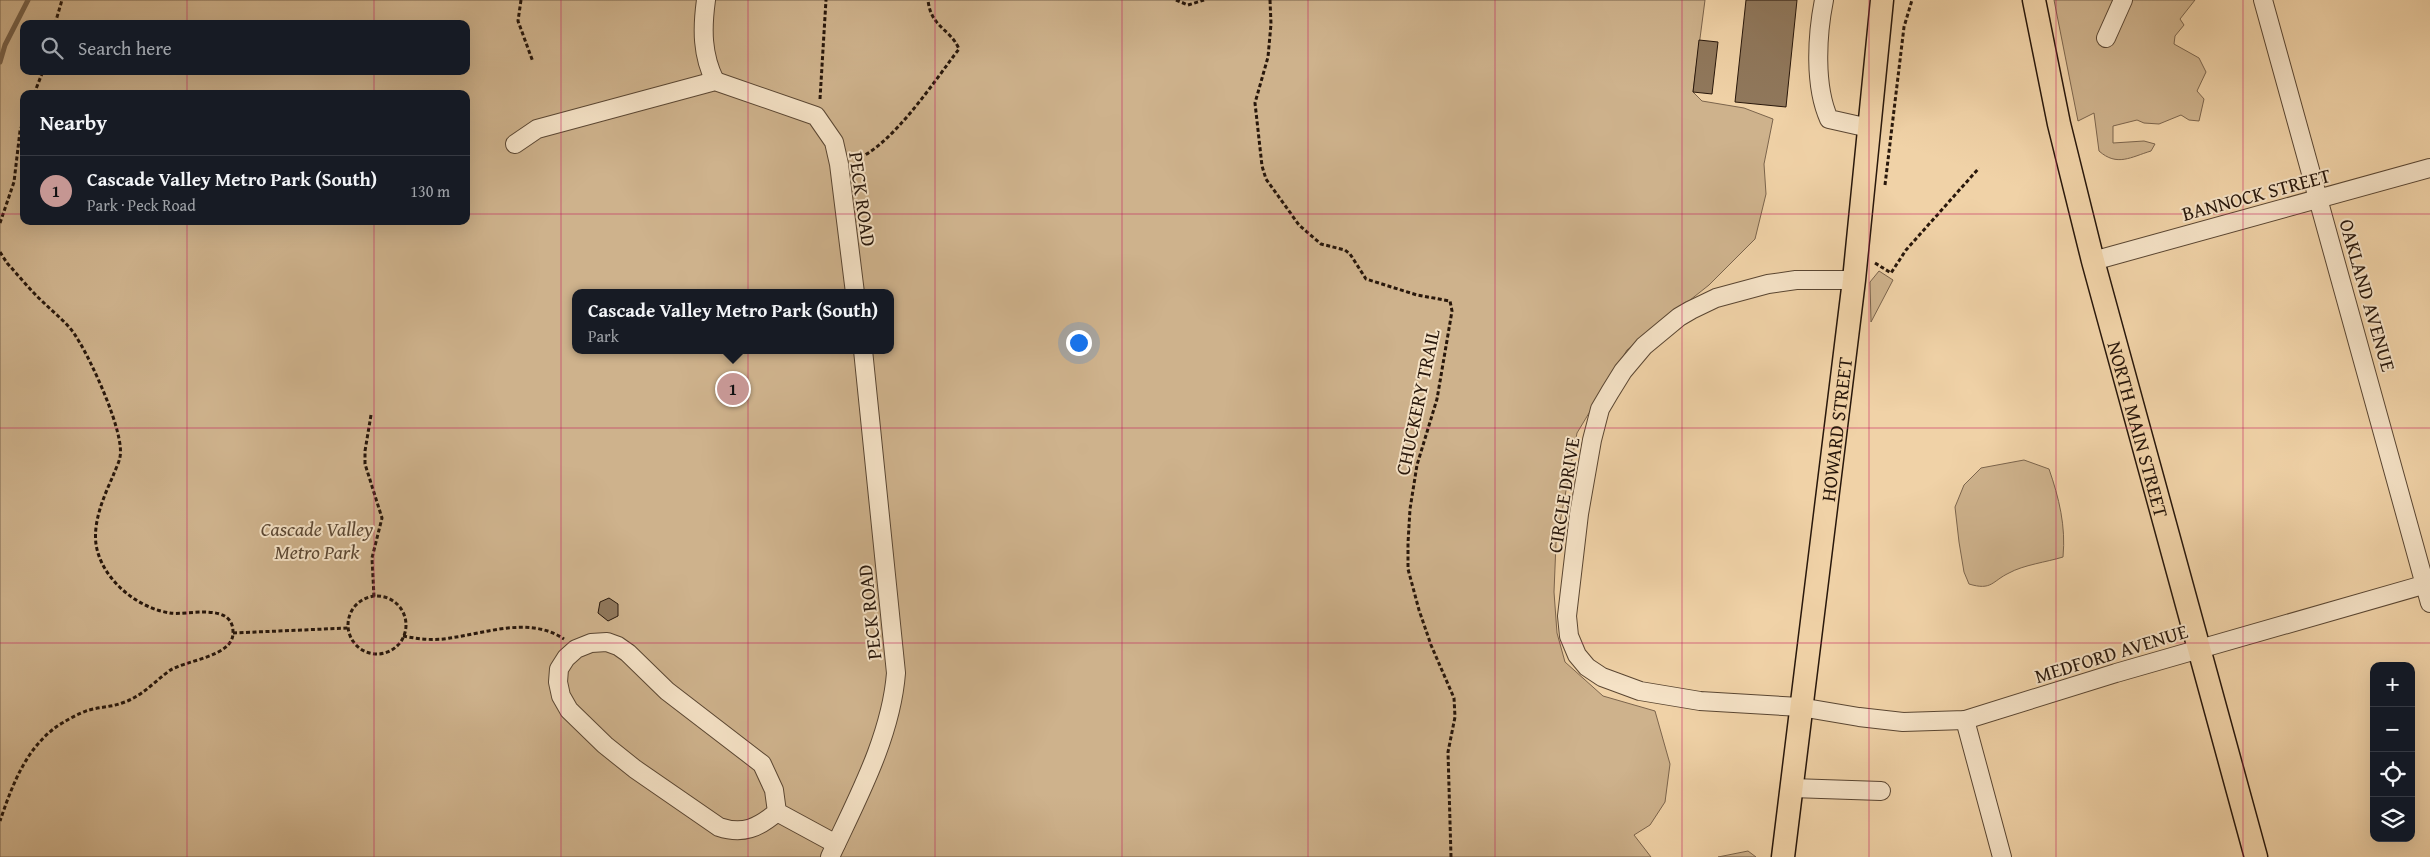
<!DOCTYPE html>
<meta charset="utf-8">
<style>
:root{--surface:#171b24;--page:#242831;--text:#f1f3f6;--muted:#9ea1a6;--line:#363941;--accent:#c59692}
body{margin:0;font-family:"Gentium Book Plus",serif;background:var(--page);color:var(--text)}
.controls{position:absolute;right:15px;bottom:15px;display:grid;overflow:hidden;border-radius:10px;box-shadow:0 5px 20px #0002}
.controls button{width:45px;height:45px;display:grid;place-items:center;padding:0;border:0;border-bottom:1px solid var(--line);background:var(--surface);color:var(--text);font:25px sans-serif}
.you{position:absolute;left:1078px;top:342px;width:18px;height:18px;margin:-12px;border:4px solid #fff;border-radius:50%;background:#1a73e8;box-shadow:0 0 0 8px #1a73e833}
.badge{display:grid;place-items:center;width:32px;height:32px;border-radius:50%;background:var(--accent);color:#111;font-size:16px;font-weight:700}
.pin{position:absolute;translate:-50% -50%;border:2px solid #fff;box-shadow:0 1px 5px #0006}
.popup{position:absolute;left:572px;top:289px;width:322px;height:65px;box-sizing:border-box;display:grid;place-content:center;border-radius:10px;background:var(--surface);filter:drop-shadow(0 1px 4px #0005);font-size:16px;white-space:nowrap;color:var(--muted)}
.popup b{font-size:19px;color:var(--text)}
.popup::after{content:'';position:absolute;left:50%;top:100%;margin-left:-10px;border:10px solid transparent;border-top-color:var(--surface)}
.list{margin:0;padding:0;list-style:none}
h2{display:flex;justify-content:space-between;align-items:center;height:65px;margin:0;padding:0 20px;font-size:21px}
h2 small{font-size:16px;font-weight:400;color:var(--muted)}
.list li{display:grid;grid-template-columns:32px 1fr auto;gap:15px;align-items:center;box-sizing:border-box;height:70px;padding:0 20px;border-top:1px solid var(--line)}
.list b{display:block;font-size:19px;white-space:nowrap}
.list p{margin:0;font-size:16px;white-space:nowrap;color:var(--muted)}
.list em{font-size:16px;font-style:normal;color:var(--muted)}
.icon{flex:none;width:28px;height:28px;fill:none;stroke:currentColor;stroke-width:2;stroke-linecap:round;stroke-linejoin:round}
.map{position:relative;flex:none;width:2430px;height:857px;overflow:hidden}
.search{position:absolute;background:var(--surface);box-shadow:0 5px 20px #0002;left:20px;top:20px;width:450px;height:55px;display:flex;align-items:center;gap:12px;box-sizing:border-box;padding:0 18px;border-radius:10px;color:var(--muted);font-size:19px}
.panel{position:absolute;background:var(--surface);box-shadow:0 5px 20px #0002;left:20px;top:90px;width:450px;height:135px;border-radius:10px}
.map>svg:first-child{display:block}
.green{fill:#ceb28c;stroke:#7b644c;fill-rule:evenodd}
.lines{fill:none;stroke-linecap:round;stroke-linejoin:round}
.stream{stroke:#776149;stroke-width:5}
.building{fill:#90785c;stroke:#28170b}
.minor-casing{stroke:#5a4632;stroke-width:20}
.major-casing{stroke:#28170b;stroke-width:25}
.path{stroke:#28170b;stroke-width:3;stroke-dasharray:4 2.5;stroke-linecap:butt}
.minor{stroke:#f5e2c6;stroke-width:18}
.major{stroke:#f0d2a7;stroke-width:22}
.grid{fill:none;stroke:#c2185b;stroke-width:1;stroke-opacity:0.55}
.labels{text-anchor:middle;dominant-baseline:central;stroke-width:4;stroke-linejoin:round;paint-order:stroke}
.street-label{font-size:20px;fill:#28170b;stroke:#f5e2c6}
.park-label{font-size:20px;font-style:italic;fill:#5a4632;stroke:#f5e2c6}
</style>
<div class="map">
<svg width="2430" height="857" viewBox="0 0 2430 857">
<rect width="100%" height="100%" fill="#f0d2a7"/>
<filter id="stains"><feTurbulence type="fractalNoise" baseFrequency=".004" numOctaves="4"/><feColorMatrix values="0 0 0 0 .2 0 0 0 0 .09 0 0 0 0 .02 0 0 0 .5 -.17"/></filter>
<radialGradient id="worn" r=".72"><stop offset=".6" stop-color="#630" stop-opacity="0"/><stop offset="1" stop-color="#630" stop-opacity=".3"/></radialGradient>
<g class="green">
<path d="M 0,0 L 1705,0 L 1693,92 L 1702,101 L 1744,108 L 1773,119 L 1764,164 L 1766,194 L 1755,239 L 1709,285 L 1627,350 L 1577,433 L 1556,543 L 1554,592 L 1557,633 L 1565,662 L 1603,696 L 1655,711 L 1670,764 L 1665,802 L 1650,825 L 1634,835 L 1651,857 L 0,857 ZM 24,24 L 466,24 L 466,71 L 24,71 ZM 24,94 L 466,94 L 466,221 L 24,221 ZM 576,293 L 890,293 L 890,350 L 576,350 Z"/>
<path d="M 2054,0 L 2195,0 L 2180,19 L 2184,25 L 2175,36 L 2174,44 L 2199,58 L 2206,72 L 2197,91 L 2204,99 L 2199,121 L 2189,120 L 2181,115 L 2159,124 L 2144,123 L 2137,120 L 2113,126 L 2113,143 L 2144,141 L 2155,144 L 2151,151 C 2131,157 2117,167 2099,151 L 2094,113 L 2078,121 Z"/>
<path d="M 1879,271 L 1893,280 L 1871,322 L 1870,282 Z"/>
<path d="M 2024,460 L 2049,469 C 2059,498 2066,526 2063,557 C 2047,562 2023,565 2009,573 C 1992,581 1992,591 1969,584 L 1964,572 L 1959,542 L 1955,507 L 1964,485 L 1981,468 Z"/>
<path d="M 1748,851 L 1756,857 L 1718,857 Z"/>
</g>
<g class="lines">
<path class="stream" d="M 0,62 L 5,45 L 28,0"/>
</g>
<g class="building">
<path d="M 1746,0 L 1797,0 L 1786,107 L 1735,102 Z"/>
<path d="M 1699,40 L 1718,42 L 1712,94 L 1693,92 Z"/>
<path d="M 609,598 L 618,604 L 618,616 L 608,621 L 598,613 L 600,602 Z"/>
</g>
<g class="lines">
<g class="minor-casing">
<g id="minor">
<path d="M 706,0 C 702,29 702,55 715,81"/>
<path d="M 1824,0 C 1817,35 1814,86 1829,119 L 1869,128"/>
<path d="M 2263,0 L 2430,603"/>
<path d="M 2106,38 L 2123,0"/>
<path d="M 515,144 L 537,129 L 715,81 L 816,116 L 834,142 L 839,164 L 855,293"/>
<path d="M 2093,261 L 2430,168"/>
<path d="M 1854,280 L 1796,280 L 1768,284 L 1716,298 L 1691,310 L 1679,317 L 1644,346 L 1623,371 L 1610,392 L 1600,409 L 1592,440 L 1579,514 L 1567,616 L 1569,636 L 1577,655 L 1587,667 L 1602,677 L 1640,691 L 1700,701 L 1800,707 L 1859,717 L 1903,722 L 1965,720 L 2116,673 L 2430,583"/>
<path d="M 1965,720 L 2002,857"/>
<path d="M 1792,788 L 1881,791"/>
<path d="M 777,812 C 758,828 743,835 719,827 L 635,769 L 605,745 L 569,710 L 561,696 L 558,682 L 559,669 L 566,658 L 576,649 L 591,643 L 607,642 L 618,646 L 628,653 L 667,691 L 762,764 L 774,790 L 777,812 L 836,844"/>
<path d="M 830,857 C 857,799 891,737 896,673 L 863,350"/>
</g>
</g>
<g class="major-casing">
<g id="major">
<path id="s1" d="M 2034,0 L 2059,124 L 2093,261 L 2256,857"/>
<path id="s2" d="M 1783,857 L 1854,280 L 1882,0"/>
</g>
</g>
<g class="path">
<path d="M 521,0 L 518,21 L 533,62"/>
<path d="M 1176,0 L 1188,5 L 1204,0"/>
<path d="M 1270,0 L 1271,24 L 1268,57 L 1255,103 L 1262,166 L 1266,179 L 1299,225 L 1321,244 L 1345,250 L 1350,254 L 1366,279 L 1417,295 L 1450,301 L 1452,311 L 1437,399 L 1417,465 L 1410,509 L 1408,543 L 1408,569 L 1419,610 L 1431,645 L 1454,698 L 1455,717 L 1448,752 L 1451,857"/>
<path d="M 55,24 L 62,0"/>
<path d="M 34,94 L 43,71"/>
<path d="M 820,99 L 826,0"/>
<path d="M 854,160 C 891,148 935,80 959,49 C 950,28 931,28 928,0"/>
<path d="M 1885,185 L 1904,27 L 1912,0"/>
<path d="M 0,223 L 14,182 L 20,131 L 24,119"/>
<path d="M 0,252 L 7,263 C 19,276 30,290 43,302 C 55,314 69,324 77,338 C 91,360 125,433 120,457 C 119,463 115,470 113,476 C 104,496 93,521 96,544 C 101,579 137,608 170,613 C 186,616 234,601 233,633 C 233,657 185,660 169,671 C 153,683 141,697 122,703 C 111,707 100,707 89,710 C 79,713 65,721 56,727 C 25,750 12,786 0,821"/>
<path d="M 1875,263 L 1891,273 L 1906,250 L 1979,168"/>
<path d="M 371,415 L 365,451 L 365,464 L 382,518 L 372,558 L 374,597"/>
<circle cx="377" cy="625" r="29"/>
<path d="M 233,633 L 348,628"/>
<path d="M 403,636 C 419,639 434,641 450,638 C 487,633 530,616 564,639"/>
</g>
<use href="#minor" class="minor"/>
<use href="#major" class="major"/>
</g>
<path class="grid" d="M 187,0 L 187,24M 374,0 L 374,24M 561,0 L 561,857M 748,0 L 748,857M 935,0 L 935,857M 1122,0 L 1122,857M 1308,0 L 1308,857M 1495,0 L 1495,857M 1682,0 L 1682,857M 1869,0 L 1869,857M 2056,0 L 2056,857M 2243,0 L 2243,857M 187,71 L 187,94M 374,71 L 374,94M 0,214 L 24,214M 466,214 L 2430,214M 187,221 L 187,857M 374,221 L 374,857M 0,428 L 2430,428M 0,643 L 2430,643"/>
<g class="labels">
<g class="street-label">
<text transform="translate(2256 194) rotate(-15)">BANNOCK STREET</text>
<text transform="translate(863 199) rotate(82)">PECK ROAD</text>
<text transform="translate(2368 295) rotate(74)">OAKLAND AVENUE</text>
<text transform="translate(1417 402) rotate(-78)">CHUCKERY TRAIL</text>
<text stroke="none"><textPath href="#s2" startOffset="431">HOWARD STREET</textPath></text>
<text stroke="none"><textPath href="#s1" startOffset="442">NORTH MAIN STREET</textPath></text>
<text transform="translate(1563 495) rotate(-81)">CIRCLE DRIVE</text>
<text transform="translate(869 612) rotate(-96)">PECK ROAD</text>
<text transform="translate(2111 653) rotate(-17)">MEDFORD AVENUE</text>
</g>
<g class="park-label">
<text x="317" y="528">Cascade Valley<tspan x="317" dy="23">Metro Park</tspan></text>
</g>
</g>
<rect width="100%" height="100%" filter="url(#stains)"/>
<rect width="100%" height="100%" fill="url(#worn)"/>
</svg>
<div class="controls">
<button>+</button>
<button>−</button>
<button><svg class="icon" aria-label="locate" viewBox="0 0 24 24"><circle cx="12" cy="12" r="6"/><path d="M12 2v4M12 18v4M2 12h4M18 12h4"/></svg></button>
<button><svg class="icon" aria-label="layers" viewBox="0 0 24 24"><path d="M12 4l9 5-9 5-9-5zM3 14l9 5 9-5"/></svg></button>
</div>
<div class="you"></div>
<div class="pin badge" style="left:733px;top:389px">1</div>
<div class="popup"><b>Cascade Valley Metro Park (South)</b>Park</div>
<div class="search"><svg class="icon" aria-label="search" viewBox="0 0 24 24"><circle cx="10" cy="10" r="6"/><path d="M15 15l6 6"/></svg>Search here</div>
<section class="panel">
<h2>Nearby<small></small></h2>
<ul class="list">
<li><span class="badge">1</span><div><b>Cascade Valley Metro Park (South)</b><p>Park · Peck Road</p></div><em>130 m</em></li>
</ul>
</section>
</div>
